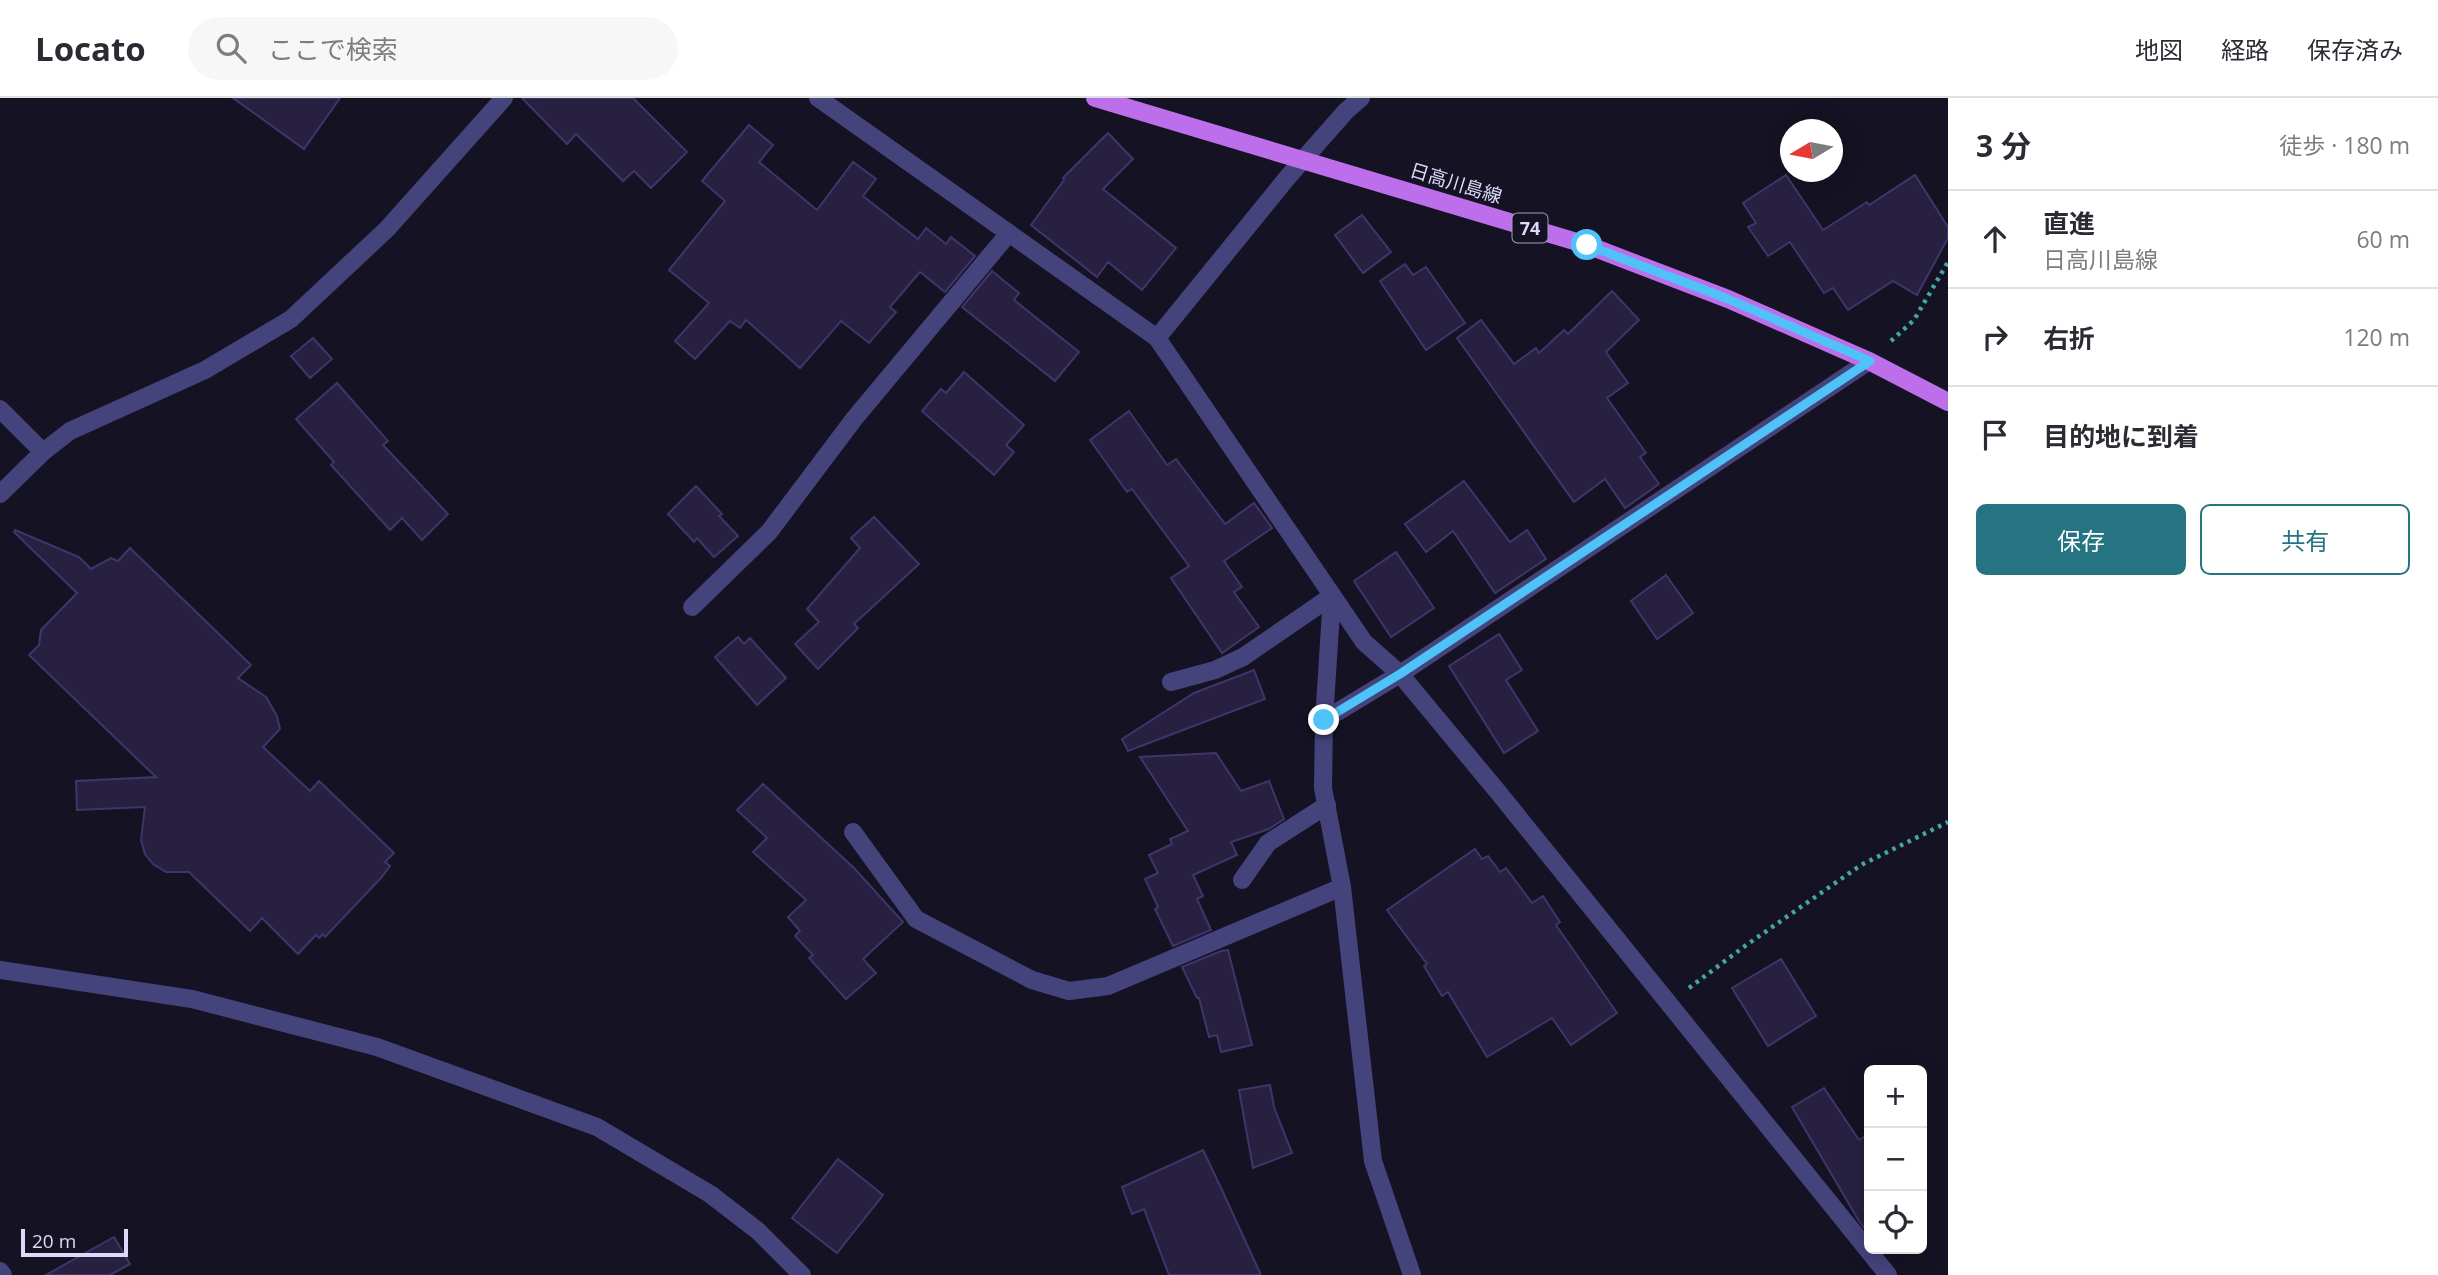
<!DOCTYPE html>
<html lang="ja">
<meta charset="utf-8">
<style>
:root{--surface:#fff;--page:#f7f7f7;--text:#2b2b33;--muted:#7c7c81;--line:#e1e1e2;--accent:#267381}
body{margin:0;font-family:"Open Sans","Noto Sans JP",sans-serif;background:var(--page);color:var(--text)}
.controls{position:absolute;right:21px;bottom:21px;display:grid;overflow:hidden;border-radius:10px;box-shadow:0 4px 18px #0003}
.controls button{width:63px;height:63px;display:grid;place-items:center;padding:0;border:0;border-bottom:2px solid var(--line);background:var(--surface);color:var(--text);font:35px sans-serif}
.compass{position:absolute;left:1780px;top:21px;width:63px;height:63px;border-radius:50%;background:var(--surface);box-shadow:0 4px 18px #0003;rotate:260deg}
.scale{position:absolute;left:21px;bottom:18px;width:107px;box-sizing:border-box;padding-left:7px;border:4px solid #ddd9fa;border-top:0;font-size:19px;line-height:24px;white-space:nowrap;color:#ddd9fa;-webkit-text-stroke:5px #151223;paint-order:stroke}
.stop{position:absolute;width:21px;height:21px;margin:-16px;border:5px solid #4fc3f7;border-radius:50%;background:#fff}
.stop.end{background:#4fc3f7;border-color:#fff;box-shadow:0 2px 7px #0008}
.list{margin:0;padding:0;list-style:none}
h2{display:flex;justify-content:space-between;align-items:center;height:91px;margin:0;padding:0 28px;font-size:30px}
h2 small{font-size:23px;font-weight:400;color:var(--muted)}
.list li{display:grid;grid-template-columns:46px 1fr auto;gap:21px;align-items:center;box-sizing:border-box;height:98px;padding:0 28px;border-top:2px solid var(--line)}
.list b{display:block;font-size:26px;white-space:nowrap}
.list p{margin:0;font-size:23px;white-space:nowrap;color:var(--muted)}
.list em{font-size:23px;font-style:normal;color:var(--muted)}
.actions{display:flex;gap:14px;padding:21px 28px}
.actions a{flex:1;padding:16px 0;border:2px solid var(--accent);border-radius:10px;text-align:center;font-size:24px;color:var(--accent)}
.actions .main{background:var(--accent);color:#fff}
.icon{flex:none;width:38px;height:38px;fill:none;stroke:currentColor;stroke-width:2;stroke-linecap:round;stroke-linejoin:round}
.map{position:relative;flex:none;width:1948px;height:1177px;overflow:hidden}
header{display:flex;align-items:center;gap:42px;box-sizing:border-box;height:98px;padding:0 35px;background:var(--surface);border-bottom:2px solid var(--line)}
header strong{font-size:33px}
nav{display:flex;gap:38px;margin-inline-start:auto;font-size:24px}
.search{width:490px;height:63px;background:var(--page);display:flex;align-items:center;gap:18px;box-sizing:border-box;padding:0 24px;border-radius:38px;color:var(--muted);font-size:26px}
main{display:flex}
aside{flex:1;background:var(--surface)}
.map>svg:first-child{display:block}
.building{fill:#272041;stroke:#40356a;stroke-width:2}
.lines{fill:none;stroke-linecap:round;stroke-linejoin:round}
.path{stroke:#40a7a1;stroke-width:4.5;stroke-dasharray:3.5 5;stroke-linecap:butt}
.minor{stroke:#45437c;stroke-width:18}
.major{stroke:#bd6feb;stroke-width:18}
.route{stroke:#4fc3f7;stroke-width:9}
.labels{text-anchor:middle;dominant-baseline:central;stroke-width:5;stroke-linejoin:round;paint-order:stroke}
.shield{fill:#151223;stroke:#a19dba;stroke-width:2}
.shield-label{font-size:18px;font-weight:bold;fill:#ddd9fa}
.street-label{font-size:19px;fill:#ddd9fa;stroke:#151223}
</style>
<header>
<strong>Locato</strong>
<div class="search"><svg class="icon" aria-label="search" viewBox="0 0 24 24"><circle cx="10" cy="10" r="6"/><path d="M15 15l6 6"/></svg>ここで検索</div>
<nav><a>地図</a><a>経路</a><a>保存済み</a></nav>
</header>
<main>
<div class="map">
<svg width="1948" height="1177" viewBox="0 0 1948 1177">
<rect width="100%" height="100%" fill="#151223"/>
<g class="building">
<path d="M 233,0 L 340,0 L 304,51 Z"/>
<path d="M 522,0 L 633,0 L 687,54 L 651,90 L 634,73 L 623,83 L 576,36 L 567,46 Z"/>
<path d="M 749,27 L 773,47 L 759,64 L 817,112 L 853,64 L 876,81 L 863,98 L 918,141 L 926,130 L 946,146 L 951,139 L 975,158 L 945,194 L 920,174 L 890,209 L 896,214 L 869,245 L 841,223 L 800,270 L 746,222 L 740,230 L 730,223 L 695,261 L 675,243 L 709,205 L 669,172 L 725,103 L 702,83 Z"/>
<path d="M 1108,35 L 1133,61 L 1103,91 L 1176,150 L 1142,192 L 1108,164 L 1097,179 L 1031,127 L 1064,82 L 1063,80 Z"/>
<path d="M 1786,77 L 1823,132 L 1867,104 L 1869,107 L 1915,77 L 1948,129 L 1948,140 L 1917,197 L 1893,183 L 1848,212 L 1833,190 L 1824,195 L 1790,144 L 1768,158 L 1748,129 L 1756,125 L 1743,105 Z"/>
<path d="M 1362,117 L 1391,154 L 1363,175 L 1335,137 Z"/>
<path d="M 1405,166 L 1413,177 L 1426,169 L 1465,225 L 1426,252 L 1380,183 Z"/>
<path d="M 992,173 L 1019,195 L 1014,202 L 1079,254 L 1055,283 L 962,209 Z"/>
<path d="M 1612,193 L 1639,222 L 1606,254 L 1628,285 L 1607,300 L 1646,355 L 1640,359 L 1659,386 L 1625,410 L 1605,381 L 1574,404 L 1457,240 L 1481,222 L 1514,266 L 1536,250 L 1539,255 L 1564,232 L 1568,236 Z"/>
<path d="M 313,240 L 332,261 L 310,280 L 291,258 Z"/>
<path d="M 964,274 L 1024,327 L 1006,347 L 1014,354 L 994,377 L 922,313 L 941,291 L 946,295 Z"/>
<path d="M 337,285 L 388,343 L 383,347 L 448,416 L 422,442 L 402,420 L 390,432 L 331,367 L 334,364 L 296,321 Z"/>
<path d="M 1129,313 L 1167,367 L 1176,361 L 1225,426 L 1254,405 L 1272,430 L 1224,463 L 1242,489 L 1234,494 L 1259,529 L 1222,555 L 1171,480 L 1189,468 L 1132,391 L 1127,394 L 1090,342 Z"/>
<path d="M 1464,383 L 1510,444 L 1527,432 L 1546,461 L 1495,495 L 1453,433 L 1426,454 L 1405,426 Z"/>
<path d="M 696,388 L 722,416 L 719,418 L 738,438 L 714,459 L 697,440 L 694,444 L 668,416 Z"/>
<path d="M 874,419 L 919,466 L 854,526 L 858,530 L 818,571 L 795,546 L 819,524 L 807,511 L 860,450 L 851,440 Z"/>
<path d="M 15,432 L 79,459 L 91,471 L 111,460 L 118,463 L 130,450 L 251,567 L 238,580 L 266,599 L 277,618 L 280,631 L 263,649 L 310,693 L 319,683 L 394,755 L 385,764 L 390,768 L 381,780 L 325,839 L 323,836 L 319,840 L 316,837 L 298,856 L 262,820 L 250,833 L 189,774 L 166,774 L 153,766 L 145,756 L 141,742 L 145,709 L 77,712 L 76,683 L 156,679 L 29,557 L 39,547 L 41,532 L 77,495 L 14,434 Z"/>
<path d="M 1396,454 L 1434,510 L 1391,539 L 1354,483 Z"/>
<path d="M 1666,477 L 1693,515 L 1657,541 L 1631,503 Z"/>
<path d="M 1499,536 L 1522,572 L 1506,582 L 1538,633 L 1504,655 L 1449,568 Z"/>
<path d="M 738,539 L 744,546 L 750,540 L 786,580 L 757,607 L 715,559 Z"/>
<path d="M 1254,572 L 1265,601 L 1128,653 L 1122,641 L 1194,595 Z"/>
<path d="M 1216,655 L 1241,693 L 1269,683 L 1284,721 L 1269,731 L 1231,744 L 1237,757 L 1193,777 L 1203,798 L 1197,801 L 1211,832 L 1173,848 L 1155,811 L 1158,809 L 1145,781 L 1158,775 L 1149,757 L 1172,746 L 1170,741 L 1188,733 L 1140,659 Z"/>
<path d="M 763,686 L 854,770 L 903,824 L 863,861 L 876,875 L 846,901 L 809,860 L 813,857 L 795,838 L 800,833 L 788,819 L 806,802 L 753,754 L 767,740 L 737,712 Z"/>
<path d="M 1475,751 L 1482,761 L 1488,758 L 1500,774 L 1506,770 L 1532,805 L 1543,798 L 1560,824 L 1556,827 L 1617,915 L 1571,947 L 1552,920 L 1487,959 L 1448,894 L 1442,898 L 1424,868 L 1427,866 L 1387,812 Z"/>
<path d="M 1228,852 L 1252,947 L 1221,954 L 1217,937 L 1209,939 L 1199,900 L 1197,900 L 1182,869 L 1221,853 Z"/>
<path d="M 1781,861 L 1816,918 L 1768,948 L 1732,890 Z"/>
<path d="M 1270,987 L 1274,1009 L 1292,1055 L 1253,1070 L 1239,992 Z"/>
<path d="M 1824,990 L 1859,1042 L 1869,1036 L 1869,1136 L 1859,1123 L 1792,1009 Z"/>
<path d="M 1203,1052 L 1222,1092 L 1261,1177 L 1169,1177 L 1144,1111 L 1132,1116 L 1122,1089 Z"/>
<path d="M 838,1061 L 883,1097 L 837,1155 L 792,1120 Z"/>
<path d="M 114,1139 L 130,1166 L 110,1177 L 46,1177 Z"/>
</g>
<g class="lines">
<g class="path">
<path d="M 1891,243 L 1914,222 L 1948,164"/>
<path d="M 1689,890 L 1745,848 L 1861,767 L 1948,724"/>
</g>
<g class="minor">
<path d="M 818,0 L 1157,240 L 1364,544 L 1400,576 L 1498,694 L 1888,1177"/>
<path d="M 1157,240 L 1287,80 L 1346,13 L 1361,0"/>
<path d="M 0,311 L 43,354"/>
<path d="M 0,396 L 43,354 L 70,333 L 205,272 L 291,221 L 387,131 L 504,0"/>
<path d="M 1332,498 L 1324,622 L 1323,690 L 1342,789 L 1373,1063 L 1412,1177"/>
<path d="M 692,509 L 769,434 L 854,321 L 1009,135"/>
<path d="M 1171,584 L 1215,572 L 1243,559 L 1332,498"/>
<path d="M 1324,622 L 1400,576 L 1869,263"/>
<path d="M 853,734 L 916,821 L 1032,882 L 1069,893 L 1108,888 L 1342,789"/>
<path d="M 1242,782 L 1268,745 L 1327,707"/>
<path d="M 0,872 L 192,901 L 377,949 L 597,1029 L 710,1096 L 758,1133 L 802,1177"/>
<path d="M 0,1173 L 3,1177"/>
</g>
<path class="major" d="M 1095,0 L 1587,147 L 1728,201 L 1869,263 L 1948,304"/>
</g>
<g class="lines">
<path class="route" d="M 1324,622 L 1400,576 L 1870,263 L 1728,201 L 1587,147"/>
</g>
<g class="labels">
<rect class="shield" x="1512.5" y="115.5" width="35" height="29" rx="5"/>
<g class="shield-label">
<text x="1530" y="130">74</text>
</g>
<g class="street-label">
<text transform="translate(1456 85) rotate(17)">日高川島線</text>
</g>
</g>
</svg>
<div class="controls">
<button>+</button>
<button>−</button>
<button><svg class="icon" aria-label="locate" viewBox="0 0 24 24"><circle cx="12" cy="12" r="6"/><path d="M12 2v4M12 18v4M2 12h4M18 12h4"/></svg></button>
</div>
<svg class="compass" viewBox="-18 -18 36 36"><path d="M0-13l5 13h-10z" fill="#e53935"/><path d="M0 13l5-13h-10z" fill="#7c7c81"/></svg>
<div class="scale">20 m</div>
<div class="stop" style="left:1587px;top:147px"></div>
<div class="stop end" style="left:1324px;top:622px"></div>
</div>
<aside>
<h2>3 分<small>徒歩 · 180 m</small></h2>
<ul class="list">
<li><svg class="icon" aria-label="ahead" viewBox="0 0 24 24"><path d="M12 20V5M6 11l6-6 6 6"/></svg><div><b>直進</b><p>日高川島線</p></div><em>60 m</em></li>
<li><svg class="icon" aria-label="right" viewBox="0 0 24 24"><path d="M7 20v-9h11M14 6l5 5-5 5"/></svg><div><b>右折</b></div><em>120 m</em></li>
<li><svg class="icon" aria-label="arrive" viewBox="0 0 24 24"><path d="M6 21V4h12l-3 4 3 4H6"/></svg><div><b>目的地に到着</b></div></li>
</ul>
<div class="actions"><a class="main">保存</a><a>共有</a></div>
</aside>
</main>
